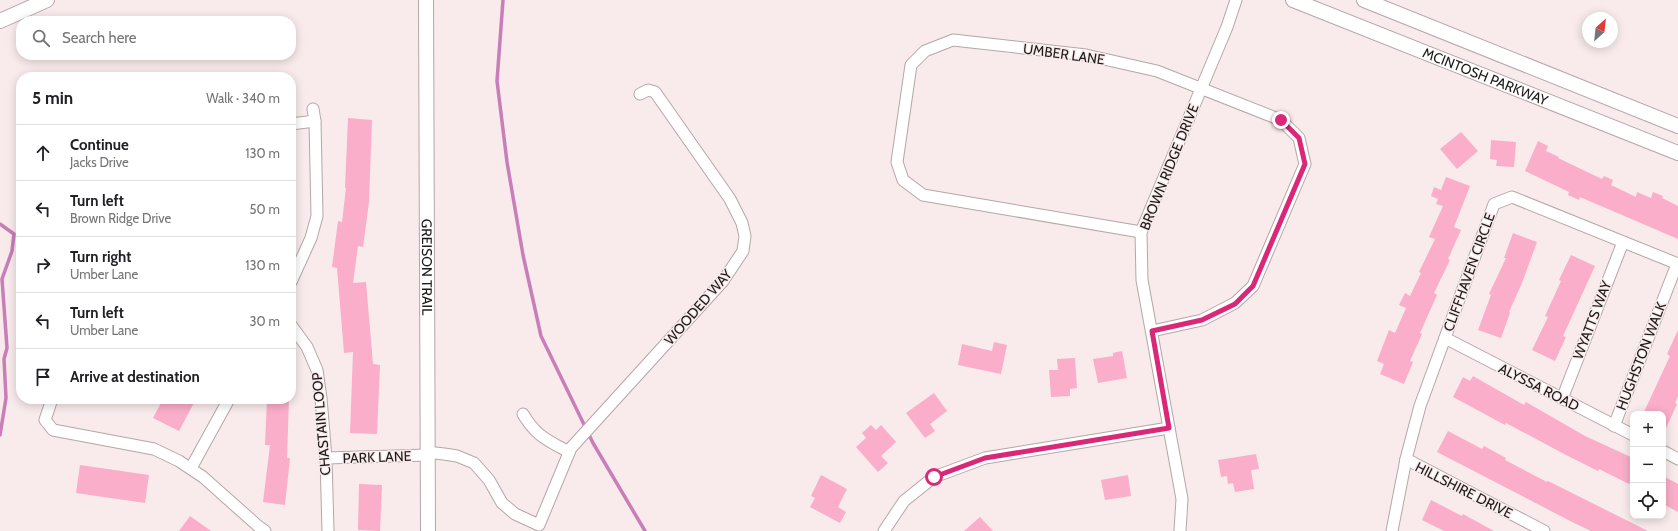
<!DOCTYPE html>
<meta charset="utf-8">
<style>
:root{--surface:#fff;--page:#f6f6f6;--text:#202124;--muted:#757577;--line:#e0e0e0}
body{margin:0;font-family:Cabin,sans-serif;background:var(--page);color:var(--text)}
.controls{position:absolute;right:12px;bottom:12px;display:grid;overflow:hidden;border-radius:8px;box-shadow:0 2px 10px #0003}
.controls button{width:36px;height:36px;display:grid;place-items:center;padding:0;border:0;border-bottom:1px solid var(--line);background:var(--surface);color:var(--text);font:20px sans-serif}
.compass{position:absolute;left:1582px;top:12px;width:36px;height:36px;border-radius:50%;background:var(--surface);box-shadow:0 2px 10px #0003;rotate:27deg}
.stop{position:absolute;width:12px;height:12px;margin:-9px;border:3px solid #db2777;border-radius:50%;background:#fff}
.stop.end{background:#db2777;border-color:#fff;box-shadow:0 1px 4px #0008}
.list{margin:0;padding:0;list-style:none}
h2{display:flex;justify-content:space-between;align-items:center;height:52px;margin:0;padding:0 16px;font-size:17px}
h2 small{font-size:13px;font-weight:400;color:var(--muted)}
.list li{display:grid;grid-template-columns:26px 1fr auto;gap:12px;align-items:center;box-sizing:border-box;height:56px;padding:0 16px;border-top:1px solid var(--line)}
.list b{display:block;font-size:15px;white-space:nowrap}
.list p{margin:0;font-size:13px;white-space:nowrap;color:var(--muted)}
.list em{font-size:13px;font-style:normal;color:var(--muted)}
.icon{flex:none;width:22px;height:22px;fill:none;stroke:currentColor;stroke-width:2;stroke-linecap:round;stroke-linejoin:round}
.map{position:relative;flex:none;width:1678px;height:531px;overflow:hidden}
.search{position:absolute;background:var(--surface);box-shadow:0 2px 10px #0003;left:16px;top:16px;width:280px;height:44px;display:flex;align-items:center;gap:10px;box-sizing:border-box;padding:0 14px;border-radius:16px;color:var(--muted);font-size:15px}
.panel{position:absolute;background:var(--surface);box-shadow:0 2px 10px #0003;left:16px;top:72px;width:280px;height:332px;border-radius:16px}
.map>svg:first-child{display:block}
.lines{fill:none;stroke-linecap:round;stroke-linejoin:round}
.stream{stroke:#c77eb9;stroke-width:3.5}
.building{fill:#faaec9}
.minor-casing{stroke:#b4a7a7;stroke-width:13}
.tertiary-casing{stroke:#b4a7a7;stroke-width:16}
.minor{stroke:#fff;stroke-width:11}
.tertiary{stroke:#fff;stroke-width:14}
.route{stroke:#db2777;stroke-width:5}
.labels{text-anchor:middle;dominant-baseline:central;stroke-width:3;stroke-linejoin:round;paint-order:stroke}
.street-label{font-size:14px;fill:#1f1a1a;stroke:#f9ebeb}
</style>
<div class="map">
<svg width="1678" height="531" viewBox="0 0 1678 531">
<rect width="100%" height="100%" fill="#f9ebeb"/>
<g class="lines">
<g class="stream">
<path d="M 503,0 L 497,81 L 507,162 L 523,255 L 541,336 L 593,443 L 645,531"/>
<path d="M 0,224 L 14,234 L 12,251 L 2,279 L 7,348 L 4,359 L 6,398 L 0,435"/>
</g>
</g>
<g class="building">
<path d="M 348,118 L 372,120 L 369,202 L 363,247 L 358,246 L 353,283 L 366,282 L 373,364 L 380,365 L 377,434 L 350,433 L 353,352 L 344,353 L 337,268 L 332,267 L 338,221 L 342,222 L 346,188 L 345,188 Z"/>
<path d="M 1461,132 L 1478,151 L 1457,169 L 1440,149 Z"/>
<path d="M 1491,140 L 1516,142 L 1514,167 L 1496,166 L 1497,160 L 1490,159 Z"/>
<path d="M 1538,141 L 1548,146 L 1546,151 L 1559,157 L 1558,158 L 1602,179 L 1604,176 L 1613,180 L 1611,185 L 1636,197 L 1637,192 L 1651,198 L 1653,192 L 1663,196 L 1662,198 L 1678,206 L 1678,239 L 1580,197 L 1579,200 L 1568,195 L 1569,192 L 1525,171 Z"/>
<path d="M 1446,177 L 1470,186 L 1454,227 L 1461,230 L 1448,259 L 1450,260 L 1434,293 L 1437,295 L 1420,333 L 1422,334 L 1410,361 L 1413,362 L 1404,384 L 1380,374 L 1384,364 L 1377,361 L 1389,330 L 1395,333 L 1406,308 L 1399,305 L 1405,293 L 1410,296 L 1421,273 L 1419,272 L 1435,239 L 1429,237 L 1443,206 L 1436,204 L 1438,199 L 1431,196 L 1434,187 L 1441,190 Z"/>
<path d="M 1513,233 L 1537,242 L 1522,283 L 1509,312 L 1510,313 L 1501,338 L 1478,330 L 1491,295 L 1489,294 L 1506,258 L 1504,258 Z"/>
<path d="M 1571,255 L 1595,266 L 1563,336 L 1566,337 L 1555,361 L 1532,350 L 1548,317 L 1545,316 L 1561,281 L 1559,280 Z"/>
<path d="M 1678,330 L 1678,396 L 1675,403 L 1677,404 L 1663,435 L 1663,414 L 1643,414 L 1670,356 L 1667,354 Z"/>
<path d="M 994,342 L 1007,345 L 1001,374 L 958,365 L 962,344 L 992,351 Z"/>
<path d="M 1122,351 L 1127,378 L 1098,383 L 1093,359 L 1113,356 L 1113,353 Z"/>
<path d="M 1075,358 L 1077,388 L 1070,389 L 1070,396 L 1051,397 L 1049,370 L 1058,370 L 1057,359 Z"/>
<path d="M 1473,376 L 1524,405 L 1526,402 L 1585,436 L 1633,458 L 1633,476 L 1629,484 L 1599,469 L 1598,471 L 1566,455 L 1506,423 L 1505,425 L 1453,397 L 1463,377 L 1470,381 Z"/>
<path d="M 934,393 L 947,411 L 930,424 L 935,431 L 925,438 L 906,413 Z"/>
<path d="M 163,399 L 196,399 L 179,431 L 153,418 Z"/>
<path d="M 267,399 L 289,399 L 287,458 L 290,458 L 285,505 L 263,502 L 270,445 L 265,445 Z"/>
<path d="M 871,425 L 876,430 L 881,425 L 896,442 L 881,456 L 888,463 L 878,472 L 856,447 L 866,438 L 862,433 Z"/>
<path d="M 1448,431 L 1482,449 L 1484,446 L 1506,458 L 1505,460 L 1547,482 L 1548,481 L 1648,531 L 1591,531 L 1576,524 L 1437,452 Z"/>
<path d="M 1256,454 L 1259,469 L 1251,470 L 1254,489 L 1235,492 L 1233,483 L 1228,484 L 1227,476 L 1221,477 L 1218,460 Z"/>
<path d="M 80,465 L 149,475 L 145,503 L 76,493 Z"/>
<path d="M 821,475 L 847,489 L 838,507 L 846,512 L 840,523 L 810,507 L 815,498 L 811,496 Z"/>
<path d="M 1128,475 L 1131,496 L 1105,500 L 1101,480 Z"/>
<path d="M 1663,476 L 1678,484 L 1678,512 L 1663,504 Z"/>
<path d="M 359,484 L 382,485 L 380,531 L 358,530 Z"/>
<path d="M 1431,500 L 1462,516 L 1463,514 L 1494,531 L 1444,531 L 1422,520 Z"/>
<path d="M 190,516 L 211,531 L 179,531 Z"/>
<path d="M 980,517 L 993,531 L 964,531 Z"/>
</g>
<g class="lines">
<g class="minor-casing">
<g id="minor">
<path d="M 291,124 L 315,121"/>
<path d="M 1141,232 L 923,195 L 903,180 L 897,162 L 911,65 L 925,51 L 953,40 L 1086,55 L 1157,71 L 1281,120 L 1299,138 L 1305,164 L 1253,286 L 1235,303 L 1202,320 L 1152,331"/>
<path d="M 291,282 L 311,238 L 317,216 L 315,121 L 313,109"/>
<path d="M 291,325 L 307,347 L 317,370 L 321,398 L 326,458 L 328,531"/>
<path d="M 1445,338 L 1633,435"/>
<path d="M 52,399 L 45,420 L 53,430 L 154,449 L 179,461 L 203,477 L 258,526 L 265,531"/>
<path d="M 1562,399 L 1623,242"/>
<path d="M 523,414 C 536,436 547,440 569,452"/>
<path d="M 1614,426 L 1677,264"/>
<path d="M 1663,451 L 1678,459"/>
<path d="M 326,458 L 428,455 L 435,453 L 444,454 L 457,456 L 474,463 L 489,480 L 502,503 L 515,514 L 539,525 L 571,448 L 723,281 L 743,251 L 745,236 L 742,223 L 730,199 L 655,92 L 648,90 L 640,94"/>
<path d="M 1406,459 L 1544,531"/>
<path d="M 191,468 L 229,399"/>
<path d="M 884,531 L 904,501 L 934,477 L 985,458 L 1169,428"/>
<path d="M 1180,531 L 1182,499 L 1142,280 L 1141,232 L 1227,27 L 1236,0"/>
<path d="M 1392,531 L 1406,459 L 1420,406 L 1494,204 L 1512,197 L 1678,264"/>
</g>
</g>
<g class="tertiary-casing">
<g id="tertiary">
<path id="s1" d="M 426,0 L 428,531"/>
<path id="s2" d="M 1293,0 L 1678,153"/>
<path d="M 1364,0 L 1678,126"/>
<path d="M 0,21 L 47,0"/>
</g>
</g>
<use href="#minor" class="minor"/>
<use href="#tertiary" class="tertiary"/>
</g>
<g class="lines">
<path class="route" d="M 934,477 L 985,458 L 1169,428 L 1152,331 L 1202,320 L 1235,304 L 1253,286 L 1305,164 L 1299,138 L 1281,120"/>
</g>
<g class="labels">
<g class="street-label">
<text transform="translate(1064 54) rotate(8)">UMBER LANE</text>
<text stroke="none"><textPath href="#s2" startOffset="207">MCINTOSH PARKWAY</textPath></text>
<text transform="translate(1169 167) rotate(-68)">BROWN RIDGE DRIVE</text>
<text stroke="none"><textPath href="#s1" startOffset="267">GREISON TRAIL</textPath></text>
<text transform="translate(1469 272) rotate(-70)">CLIFFHAVEN CIRCLE</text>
<text transform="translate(698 307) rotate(-49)">WOODED WAY</text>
<text transform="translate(1592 320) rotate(-69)">WYATTS WAY</text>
<text transform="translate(1641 356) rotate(-69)">HUGHSTON WALK</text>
<text transform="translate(1539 387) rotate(27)">ALYSSA ROAD</text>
<text transform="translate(321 424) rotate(-95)">CHASTAIN LOOP</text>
<text transform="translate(377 457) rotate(-2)">PARK LANE</text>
<text transform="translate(1464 490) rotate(27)">HILLSHIRE DRIVE</text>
</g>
</g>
</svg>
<div class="controls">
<button>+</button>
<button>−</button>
<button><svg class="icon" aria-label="locate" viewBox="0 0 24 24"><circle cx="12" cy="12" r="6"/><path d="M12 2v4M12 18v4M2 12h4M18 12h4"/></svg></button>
</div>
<svg class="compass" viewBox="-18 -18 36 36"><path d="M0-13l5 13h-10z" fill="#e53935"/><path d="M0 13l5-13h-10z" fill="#757577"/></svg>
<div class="stop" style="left:934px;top:477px"></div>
<div class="stop end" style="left:1281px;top:120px"></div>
<div class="search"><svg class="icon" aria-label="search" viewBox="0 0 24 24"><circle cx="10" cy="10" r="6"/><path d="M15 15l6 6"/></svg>Search here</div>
<section class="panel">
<h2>5 min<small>Walk · 340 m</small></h2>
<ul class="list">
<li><svg class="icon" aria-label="ahead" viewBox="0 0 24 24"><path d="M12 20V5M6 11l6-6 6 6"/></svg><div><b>Continue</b><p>Jacks Drive</p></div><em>130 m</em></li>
<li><svg class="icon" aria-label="left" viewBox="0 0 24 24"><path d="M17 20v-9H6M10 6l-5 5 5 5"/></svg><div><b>Turn left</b><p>Brown Ridge Drive</p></div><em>50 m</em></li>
<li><svg class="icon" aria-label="right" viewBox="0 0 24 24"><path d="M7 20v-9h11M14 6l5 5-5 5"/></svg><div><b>Turn right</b><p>Umber Lane</p></div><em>130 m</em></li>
<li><svg class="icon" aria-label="left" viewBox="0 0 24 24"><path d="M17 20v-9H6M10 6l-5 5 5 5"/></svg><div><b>Turn left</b><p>Umber Lane</p></div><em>30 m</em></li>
<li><svg class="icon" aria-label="arrive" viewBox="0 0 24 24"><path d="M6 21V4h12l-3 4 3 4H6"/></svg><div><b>Arrive at destination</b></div></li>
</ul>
</section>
</div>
